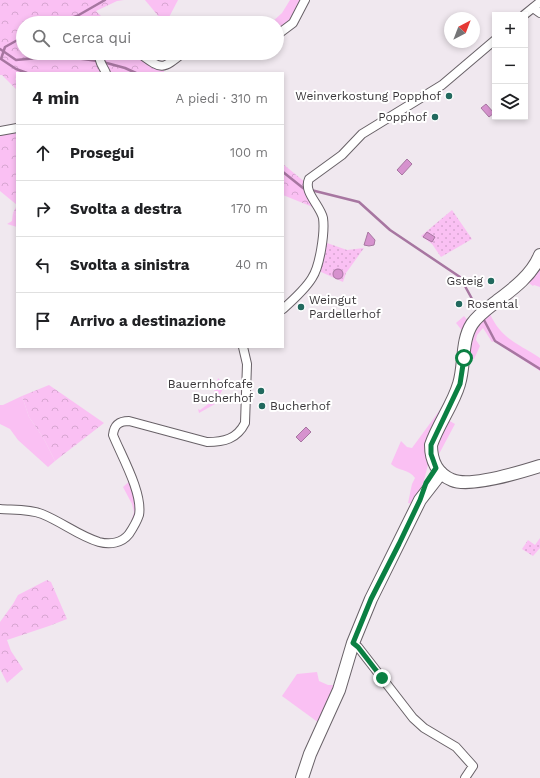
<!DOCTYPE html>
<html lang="it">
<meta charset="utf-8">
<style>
:root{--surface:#fff;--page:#f2f2f2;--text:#202124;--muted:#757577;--line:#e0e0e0}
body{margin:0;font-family:"Work Sans",sans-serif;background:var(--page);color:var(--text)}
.controls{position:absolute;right:12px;top:12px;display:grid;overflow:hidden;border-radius:0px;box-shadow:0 2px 6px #0003}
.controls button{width:36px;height:36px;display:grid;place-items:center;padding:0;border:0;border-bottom:1px solid var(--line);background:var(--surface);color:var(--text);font:20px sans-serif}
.compass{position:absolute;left:444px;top:12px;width:36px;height:36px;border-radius:50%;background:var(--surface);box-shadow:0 2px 6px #0003;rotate:42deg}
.stop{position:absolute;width:12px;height:12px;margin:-9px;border:3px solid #0b8043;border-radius:50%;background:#fff}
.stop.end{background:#0b8043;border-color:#fff;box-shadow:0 1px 4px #0008}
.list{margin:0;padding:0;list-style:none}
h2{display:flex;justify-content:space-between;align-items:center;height:52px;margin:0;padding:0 16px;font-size:17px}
h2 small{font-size:13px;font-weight:400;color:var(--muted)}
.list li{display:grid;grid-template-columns:26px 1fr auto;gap:12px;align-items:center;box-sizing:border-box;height:56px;padding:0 16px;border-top:1px solid var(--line)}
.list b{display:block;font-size:15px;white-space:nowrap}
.list em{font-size:13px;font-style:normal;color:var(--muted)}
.icon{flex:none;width:22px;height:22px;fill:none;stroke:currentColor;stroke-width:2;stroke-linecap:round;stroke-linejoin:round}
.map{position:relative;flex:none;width:540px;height:778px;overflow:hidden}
.search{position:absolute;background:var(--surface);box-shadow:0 2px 6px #0003;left:16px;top:16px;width:268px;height:44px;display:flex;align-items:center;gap:10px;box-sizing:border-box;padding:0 14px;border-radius:22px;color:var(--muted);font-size:15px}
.panel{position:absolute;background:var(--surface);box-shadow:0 2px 6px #0003;left:16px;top:72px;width:268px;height:276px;border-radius:0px}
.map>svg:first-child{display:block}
.green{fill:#fac0f3}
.forest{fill:url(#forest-crowns)}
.park{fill:url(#park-dots)}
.water{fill:#d692ce;stroke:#a776a1}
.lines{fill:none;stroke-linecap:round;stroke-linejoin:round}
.stream{stroke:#a776a1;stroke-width:2.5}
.street-casing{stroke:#686167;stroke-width:10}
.secondary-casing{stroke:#686167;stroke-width:14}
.street{stroke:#fff;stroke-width:8}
.secondary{stroke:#fff;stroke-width:12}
.route{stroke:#0b8043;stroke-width:5}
.poi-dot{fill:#22695e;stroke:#fff;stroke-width:1.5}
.labels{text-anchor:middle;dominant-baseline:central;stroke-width:4;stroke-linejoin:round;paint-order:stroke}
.poi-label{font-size:12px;fill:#393639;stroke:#fff;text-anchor:end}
</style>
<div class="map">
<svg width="540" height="778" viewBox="0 0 540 778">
<defs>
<pattern id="forest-crowns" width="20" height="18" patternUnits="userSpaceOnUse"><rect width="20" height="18" fill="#fac0f3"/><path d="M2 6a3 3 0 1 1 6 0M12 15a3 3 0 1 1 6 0" fill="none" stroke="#d7a6d1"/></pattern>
<pattern id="park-dots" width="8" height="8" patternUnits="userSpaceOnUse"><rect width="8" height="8" fill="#fac0f3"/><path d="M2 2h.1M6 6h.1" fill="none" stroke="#d7a6d1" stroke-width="1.8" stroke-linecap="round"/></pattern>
</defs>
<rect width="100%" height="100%" fill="#f0e8ef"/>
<g class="green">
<path d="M 290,0 L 305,0 L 299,12 L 277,35 L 277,23 L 271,23 L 282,13 Z"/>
<path d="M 13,213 L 17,216 L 17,227 L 7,224 L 12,221 Z"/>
<path d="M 536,264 L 540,269 L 540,287 L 534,285 L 533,286 L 523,279 Z"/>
<path d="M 490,314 C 502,340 518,343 540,358 L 540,371 L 494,341 L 492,342 L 483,328 L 477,335 L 476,340 L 480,346 L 474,359 L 470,359 C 472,338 474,328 490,314 Z"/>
<path d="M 464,316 L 469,322 L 464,333 L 456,323 Z"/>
<path d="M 218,378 L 225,385 L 215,404 L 199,413 L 198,409 L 200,410 L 211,402 Z"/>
<path d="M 22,396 L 29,417 L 44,439 L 55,461 L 48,467 L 18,440 L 10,429 L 0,424 L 0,405 L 3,405 Z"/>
<path d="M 442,407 L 444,408 L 426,455 L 428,465 L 423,484 L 413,504 L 408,503 L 412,484 L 415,478 C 409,469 398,471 391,464 L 401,441 L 407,447 L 412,448 Z"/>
<path d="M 448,420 L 455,424 L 439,454 C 436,441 443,431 448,420 Z"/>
<path d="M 132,479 C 136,497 140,509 130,526 L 134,512 L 132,504 L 123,487 Z"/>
<path d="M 317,672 L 319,681 L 328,685 L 336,685 L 319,723 L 282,696 L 297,674 Z"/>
</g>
<g class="forest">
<path d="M 0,0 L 124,0 L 117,1 L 96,11 L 108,23 L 23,23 L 23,53 L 147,53 L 166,66 L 164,70 L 164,73 L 17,73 L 17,77 L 15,79 L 17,81 L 17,90 L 2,75 L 0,75 Z"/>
<path d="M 145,0 L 178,0 L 166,23 L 164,23 Z"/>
<path d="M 17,128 L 17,216 L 13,213 L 17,205 L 0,191 L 0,136 Z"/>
<path d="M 283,164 L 306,183 L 320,210 L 283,195 Z"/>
<path d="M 49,385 L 104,423 L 55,461 L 44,439 L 29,417 L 22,396 Z"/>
<path d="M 47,580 L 51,582 L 67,619 L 49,626 L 7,640 L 11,651 L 23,669 L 7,683 L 0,669 L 0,622 L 13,604 L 18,595 Z"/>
</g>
<g class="park">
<path d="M 452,210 L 472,239 L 441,257 L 432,244 L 421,236 Z"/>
<path d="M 327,243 L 347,250 L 364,248 L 346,273 L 343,282 L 319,271 Z"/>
<path d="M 540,538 L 540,548 L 533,556 L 522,549 L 528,540 L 535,545 Z"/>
</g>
<g class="water">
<path d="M 486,104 L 494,113 L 489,117 L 481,108 Z"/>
<path d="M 407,159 L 412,164 L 402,175 L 397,170 Z"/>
<path d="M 368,232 L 375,240 L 374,245 L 369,246 L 364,245 Z"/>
<path d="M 427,232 L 435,237 L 432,242 L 423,237 Z"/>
<circle cx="338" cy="274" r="5"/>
<path d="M 306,427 L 311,432 L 301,442 L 296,437 Z"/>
</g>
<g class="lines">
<g class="stream">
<path d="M 54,23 L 77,16 L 105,0"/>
<path d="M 23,37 L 5,47 L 1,59 L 16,69 L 27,73"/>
<path d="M 0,49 L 16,60 L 60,56 L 98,61"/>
<path d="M 103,62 L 125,68 L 136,73"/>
<path d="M 283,172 L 303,188 L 359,202 L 390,230 L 460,277 L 477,308"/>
<path d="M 484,320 L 495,341 L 540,369"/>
</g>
<g class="street-casing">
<g id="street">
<path d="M 533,8 L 540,13"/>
<path d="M 524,15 L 540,2"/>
<path d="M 277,35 L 293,23 L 305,0"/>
<path d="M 99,53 C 98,61 103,66 106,73"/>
<path d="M 139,53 C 161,69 161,71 183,53"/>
<path d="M 0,131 L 17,128"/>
<path d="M 283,309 C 292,301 306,288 312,278 C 320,266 325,232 323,218 C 320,205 303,192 309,179 L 342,155 L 362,134 L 442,85 L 495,40"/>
<path d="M 0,509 C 13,510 30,509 42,514 C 62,522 79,536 99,542 C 110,545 122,543 129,534 C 133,528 137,521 139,515 C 143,493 121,455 113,435 C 114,425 119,421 129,421 L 207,442 C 224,442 237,439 245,423 L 247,364 L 243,347"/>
<path d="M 353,643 L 358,647 L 413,718 L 424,728 L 456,747 L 473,766 L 465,778"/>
</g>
</g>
<g class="secondary-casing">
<g id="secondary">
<path d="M 540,255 C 532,275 513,289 497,301 C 488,308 478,315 472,324 C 461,341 465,365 459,384 C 453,405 438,424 431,445 C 431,460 437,474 452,480 C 470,488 521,472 540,466"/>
<path d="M 302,778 L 310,754 L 339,690 L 353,643 L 371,599 L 420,500 L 441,473"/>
</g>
</g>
<use href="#street" class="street"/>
<use href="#secondary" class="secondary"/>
</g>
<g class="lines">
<path class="route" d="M 382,678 L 358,647 L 353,643 L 371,599 L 399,544 L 420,500 L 426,483 L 436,468 L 431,454 L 431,445 L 460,384 L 464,358"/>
</g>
<g class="poi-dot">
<circle cx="449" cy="96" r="4"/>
<circle cx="435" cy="117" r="4"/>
<circle cx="491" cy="281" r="4"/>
<circle cx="459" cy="304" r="4"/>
<circle cx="301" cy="307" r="4"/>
<circle cx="261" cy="391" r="4"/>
<circle cx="262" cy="406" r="4"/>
</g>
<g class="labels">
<g class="poi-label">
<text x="441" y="96">Weinverkostung Popphof</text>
<text x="427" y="117">Popphof</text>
<text x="483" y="281">Gsteig</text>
<text x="309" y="300" text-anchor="start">Weingut<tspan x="309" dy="14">Pardellerhof</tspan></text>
<text x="467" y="304" text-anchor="start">Rosental</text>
<text x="253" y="384">Bauernhofcafe<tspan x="253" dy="14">Bucherhof</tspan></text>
<text x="270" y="406" text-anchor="start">Bucherhof</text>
</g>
</g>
</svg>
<div class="controls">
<button>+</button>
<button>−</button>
<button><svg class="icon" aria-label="layers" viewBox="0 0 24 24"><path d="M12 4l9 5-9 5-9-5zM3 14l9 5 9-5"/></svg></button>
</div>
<svg class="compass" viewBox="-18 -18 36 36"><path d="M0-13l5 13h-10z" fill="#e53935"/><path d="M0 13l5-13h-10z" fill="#757577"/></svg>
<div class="stop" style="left:464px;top:358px"></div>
<div class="stop end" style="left:382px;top:678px"></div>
<div class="search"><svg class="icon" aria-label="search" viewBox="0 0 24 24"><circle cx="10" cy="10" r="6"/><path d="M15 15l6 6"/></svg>Cerca qui</div>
<section class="panel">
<h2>4 min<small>A piedi · 310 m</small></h2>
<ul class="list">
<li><svg class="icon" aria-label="ahead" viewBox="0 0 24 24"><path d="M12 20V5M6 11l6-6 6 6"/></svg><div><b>Prosegui</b></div><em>100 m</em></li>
<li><svg class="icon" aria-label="right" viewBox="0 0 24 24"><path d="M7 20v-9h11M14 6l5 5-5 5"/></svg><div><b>Svolta a destra</b></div><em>170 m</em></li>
<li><svg class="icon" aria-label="left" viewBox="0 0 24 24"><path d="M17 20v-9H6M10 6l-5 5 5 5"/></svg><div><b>Svolta a sinistra</b></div><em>40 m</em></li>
<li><svg class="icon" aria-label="arrive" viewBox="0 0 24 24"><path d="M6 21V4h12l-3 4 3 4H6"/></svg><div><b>Arrivo a destinazione</b></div></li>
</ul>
</section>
</div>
